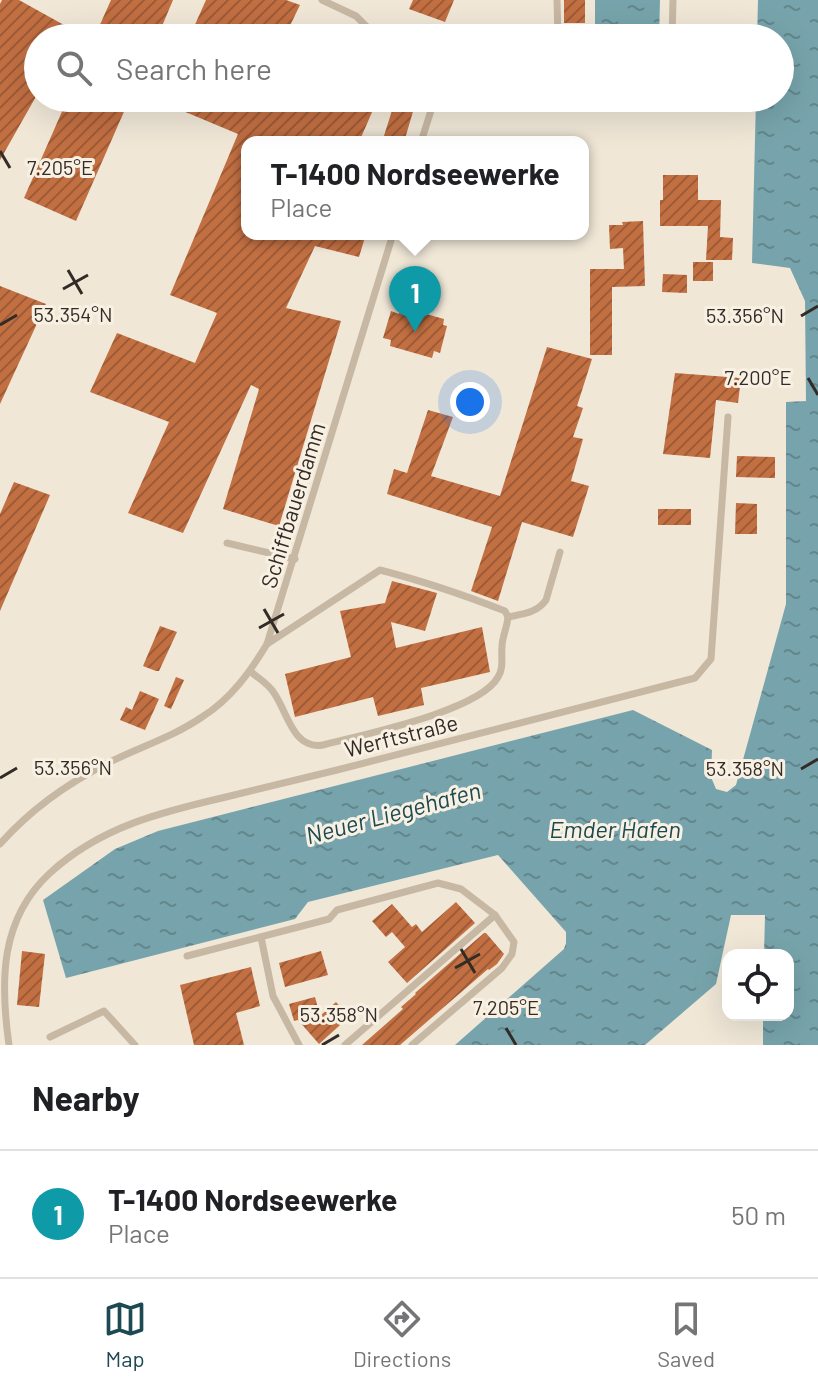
<!DOCTYPE html>
<meta charset="utf-8">
<style>
:root{--surface:#fff;--page:#f6f6f6;--text:#202124;--muted:#757577;--line:#e0e0e0;--accent:#1c4952}
body{margin:0;font-family:Barlow,sans-serif;background:var(--page);color:var(--text)}
.controls{position:absolute;right:24px;bottom:24px;display:grid;overflow:hidden;border-radius:16px;box-shadow:0 8px 32px #0002}
.controls button{width:72px;height:72px;display:grid;place-items:center;padding:0;border:0;border-bottom:2px solid var(--line);background:var(--surface);color:var(--text);font:40px sans-serif}
.you{position:absolute;left:470px;top:402px;width:28px;height:28px;margin:-20px;border:6px solid #fff;border-radius:50%;background:#1a73e8;box-shadow:0 0 0 12px #1a73e833}
.badge{display:grid;place-items:center;width:52px;height:52px;border-radius:50%;background:var(--accent);color:#fff;font-size:26px;font-weight:700}
.pin{position:absolute;translate:-50% -66px;filter:drop-shadow(0 2px 4px #0008)}
.pin::after{content:'';position:absolute;top:42px;width:28px;height:24px;background:inherit;clip-path:polygon(0 0,100% 0,50% 100%)}
.popup{position:absolute;left:241px;top:136px;width:348px;height:104px;box-sizing:border-box;display:grid;place-content:center;border-radius:16px;background:var(--surface);filter:drop-shadow(0 2px 6px #0005);font-size:26px;white-space:nowrap;color:var(--muted)}
.popup b{font-size:30px;color:var(--text)}
.popup::after{content:'';position:absolute;left:50%;top:100%;margin-left:-16px;border:16px solid transparent;border-top-color:var(--surface)}
.list{margin:0;padding:0;list-style:none}
h2{display:flex;justify-content:space-between;align-items:center;height:104px;margin:0;padding:0 32px;font-size:34px}
h2 small{font-size:26px;font-weight:400;color:var(--muted)}
.list li{display:grid;grid-template-columns:52px 1fr auto;gap:24px;align-items:center;box-sizing:border-box;height:128px;padding:0 32px;border-top:2px solid var(--line)}
.list b{display:block;font-size:30px;white-space:nowrap}
.list p{margin:0;font-size:26px;white-space:nowrap;color:var(--muted)}
.list em{font-size:26px;font-style:normal;color:var(--muted)}
.icon{flex:none;width:44px;height:44px;fill:none;stroke:currentColor;stroke-width:2;stroke-linecap:round;stroke-linejoin:round}
.map{position:relative;flex:none;width:818px;height:1045px;overflow:hidden}
.search{position:absolute;background:var(--surface);box-shadow:0 8px 32px #0002;left:24px;right:24px;top:24px;height:88px;display:flex;align-items:center;gap:20px;box-sizing:border-box;padding:0 28px;border-radius:44px;color:var(--muted);font-size:30px}
.sheet{height:232px;background:var(--surface)}
nav{display:flex;justify-content:space-around;align-items:center;box-sizing:border-box;height:112px;border-top:2px solid var(--line);background:var(--surface);font-size:22px;color:var(--muted)}
nav a{display:grid;justify-items:center;gap:4px}
nav .on{color:var(--accent)}
.map>svg:first-child{display:block}
.water{fill:url(#water-ripples)}
.building{fill:url(#building-hatch)}
.lines{fill:none;stroke-linecap:round;stroke-linejoin:round}
.lane{stroke:#c7b8a4;stroke-width:7}
.ticks{fill:none;stroke:#332b25;stroke-width:3}
.labels{text-anchor:middle;dominant-baseline:central;stroke-width:6;stroke-linejoin:round;paint-order:stroke}
.street-label{font-size:22px;fill:#332b25;stroke:#f8f1e3}
.water-label{font-size:24px;font-style:italic;fill:#1c4952;stroke:#f8f1e3}
.ticks-label{font-size:20px;text-anchor:middle;fill:#332b25;stroke:#f8f1e3;stroke-width:6;stroke-linejoin:round;paint-order:stroke}
</style>
<div class="map">
<svg width="818" height="1045" viewBox="0 0 818 1045">
<defs>
<pattern id="water-ripples" width="26" height="14" patternUnits="userSpaceOnUse" patternTransform="scale(2)"><rect width="26" height="14" fill="#77a4ac"/><path d="M2 4q2-2 4 0t4 0M15 11q2-2 4 0t4 0" fill="none" stroke="#62868c"/></pattern>
<pattern id="building-hatch" width="6" height="6" patternUnits="userSpaceOnUse" patternTransform="scale(2)"><rect width="6" height="6" fill="#c26f42"/><path d="M-1 1l2-2M0 6l6-6M5 7l2-2" fill="none" stroke="#9e5b37"/></pattern>
</defs>
<rect width="100%" height="100%" fill="#f0e7d7"/>
<g class="water">
<path d="M 595,0 L 660,0 L 659,38 L 595,38 Z"/>
<path d="M 758,0 L 818,0 L 818,1045 L 763,1045 L 763,1015 L 788,1015 L 788,955 L 764,955 L 765,915 L 731,915 L 716,984 L 645,1045 L 455,1045 L 564,949 L 566,943 L 566,932 L 498,855 L 308,902 L 295,919 L 66,978 L 43,900 L 115,849 L 158,831 L 633,710 L 712,750 L 711,777 L 716,789 L 727,792 L 736,785 L 786,604 L 786,402 L 806,401 L 805,301 L 790,268 L 752,263 L 756,98 L 780,98 L 780,38 L 757,38 Z"/>
</g>
<g class="building">
<path d="M 2,0 L 19,0 L 73,30 L 69,38 L 38,38 L 38,93 L 0,160 L 0,4 Z"/>
<path d="M 111,0 L 173,0 L 157,38 L 94,38 Z"/>
<path d="M 206,0 L 286,0 L 300,5 L 284,38 L 189,38 Z"/>
<path d="M 413,0 L 454,0 L 445,22 L 409,9 Z"/>
<rect x="564" y="0" width="21" height="23"/>
<path d="M 498,24 L 532,37 L 532,38 L 493,38 Z"/>
<path d="M 68,98 L 130,98 L 76,221 L 24,198 Z"/>
<path d="M 152,98 L 345,98 L 373,110 L 359,142 L 247,142 L 247,234 L 366,234 L 359,257 L 315,246 L 286,308 L 341,321 L 279,526 L 223,509 L 259,389 L 251,385 L 183,533 L 128,513 L 169,422 L 90,392 L 117,333 L 195,363 L 217,313 L 170,295 L 238,134 Z"/>
<path d="M 396,98 L 417,98 L 404,142 L 382,142 Z"/>
<path d="M 663,175 L 698,175 L 698,200 L 721,200 L 720,237 L 733,238 L 732,260 L 706,260 L 708,226 L 660,226 L 660,200 L 663,200 Z"/>
<path d="M 643,221 L 645,286 L 612,287 L 612,355 L 590,355 L 590,269 L 624,269 L 623,248 L 610,249 L 609,225 L 623,225 L 622,222 Z"/>
<rect x="693" y="262" width="20" height="19"/>
<path d="M 663,274 L 687,275 L 687,293 L 662,292 Z"/>
<path d="M 0,286 L 46,304 L 0,404 Z"/>
<path d="M 401,307 L 444,319 L 443,325 L 447,326 L 440,353 L 434,351 L 432,358 L 390,346 L 391,340 L 383,338 L 391,311 L 399,314 Z"/>
<path d="M 547,347 L 592,359 L 577,406 L 583,408 L 573,437 L 583,439 L 571,481 L 589,486 L 573,537 L 522,522 L 498,601 L 471,591 L 492,527 L 387,494 L 394,469 L 407,473 L 428,410 L 453,417 L 431,476 L 500,496 Z"/>
<path d="M 675,373 L 741,378 L 738,403 L 716,400 L 710,458 L 663,454 Z"/>
<path d="M 737,456 L 775,457 L 775,478 L 736,477 Z"/>
<path d="M 14,482 L 50,495 L 0,611 L 0,514 Z"/>
<path d="M 736,503 L 757,504 L 757,534 L 735,534 Z"/>
<rect x="658" y="509" width="33" height="16"/>
<path d="M 392,581 L 437,593 L 425,631 L 391,622 L 396,648 L 482,627 L 490,672 L 421,688 L 424,705 L 378,716 L 373,697 L 295,717 L 285,674 L 351,657 L 340,611 L 385,603 Z"/>
<path d="M 160,626 L 177,632 L 159,671 L 156,671 L 143,666 Z"/>
<path d="M 176,677 L 184,680 L 171,709 L 164,706 Z"/>
<path d="M 140,691 L 159,699 L 145,730 L 120,720 L 126,707 L 132,710 Z"/>
<path d="M 456,902 L 475,923 L 407,983 L 388,962 L 405,947 L 392,932 L 386,937 L 372,921 L 392,904 L 412,927 L 416,924 L 422,932 Z"/>
<path d="M 484,933 L 486,933 L 504,954 L 497,964 L 489,970 L 488,969 L 400,1045 L 362,1045 L 403,1009 L 401,1007 L 416,994 L 415,993 Z"/>
<path d="M 22,951 L 45,954 L 39,1007 L 17,1005 Z"/>
<path d="M 321,951 L 328,975 L 285,987 L 279,963 Z"/>
<path d="M 251,967 L 260,1006 L 236,1013 L 244,1045 L 194,1045 L 180,985 Z"/>
<path d="M 315,997 L 320,1016 L 336,1002 L 349,1017 L 319,1044 L 298,1020 L 294,1021 L 289,1004 Z"/>
</g>
<g class="lines">
<g class="lane">
<path d="M 322,0 L 356,16 L 374,34 L 382,38"/>
<path d="M 557,0 L 558,38"/>
<path d="M 672,38 L 673,0"/>
<path d="M 421,142 L 435,98"/>
<path d="M 227,543 L 295,559"/>
<path d="M 508,617 C 523,614 537,613 546,600 L 560,552"/>
<path d="M 250,671 C 258,678 269,684 274,693 C 288,713 293,750 323,745 C 361,735 480,711 498,677 C 504,668 501,658 502,647 C 502,637 507,628 508,617 L 505,611 C 464,595 423,581 380,570 L 267,644"/>
<path d="M 0,844 C 30,810 68,783 108,763 C 139,747 173,737 202,717 C 231,699 250,672 267,644 L 393,234"/>
<path d="M 261,937 L 273,996 L 299,1045"/>
<path d="M 187,956 L 329,919 L 337,910 L 438,883 L 461,889 L 495,915 L 514,942 L 512,954 L 502,968 L 412,1045"/>
<path d="M 50,1037 L 104,1011 L 135,1045"/>
<path d="M 9,1045 C 0,981 0,919 50,873 C 100,827 161,812 226,797 C 263,788 300,779 337,770 C 457,739 576,708 695,678 L 711,659 L 728,417"/>
<path d="M 345,1045 L 495,915"/>
</g>
</g>
<path class="ticks" d="M 0,151 L 10,168M 68,270 L 82,294M 63,289 L 88,275M 801,316 L 818,306M 0,325 L 17,315M 808,378 L 818,395M 264,609 L 278,633M 259,628 L 284,614M 801,769 L 818,759M 0,778 L 17,768M 461,949 L 475,973M 455,968 L 480,954M 506,1028 L 516,1045M 322,1045 L 339,1035"/>
<g class="labels">
<g class="street-label">
<text transform="translate(292 505) rotate(-73)">Schiffbauerdamm</text>
<text transform="translate(401 735) rotate(-14)">Werftstraße</text>
</g>
<g class="water-label">
<text transform="translate(393 812) rotate(-15)">Neuer Liegehafen</text>
<text x="615" y="828">Emder Hafen</text>
</g>
</g>
<g class="ticks-label">
<text x="60" y="175">7.205°E</text>
<text x="73" y="322">53.354°N</text>
<text x="745" y="323">53.356°N</text>
<text x="758" y="385">7.200°E</text>
<text x="73" y="775">53.356°N</text>
<text x="745" y="776">53.358°N</text>
<text x="506" y="1015">7.205°E</text>
<text x="339" y="1022">53.358°N</text>
</g>
</svg>
<div class="controls">
<button><svg class="icon" aria-label="locate" viewBox="0 0 24 24"><circle cx="12" cy="12" r="6"/><path d="M12 2v4M12 18v4M2 12h4M18 12h4"/></svg></button>
</div>
<div class="you"></div>
<div class="pin badge" style="left:415px;top:332px;background:#0f9aa8">1</div>
<div class="popup"><b>T-1400 Nordseewerke</b>Place</div>
<div class="search"><svg class="icon" aria-label="search" viewBox="0 0 24 24"><circle cx="10" cy="10" r="6"/><path d="M15 15l6 6"/></svg>Search here</div>
</div>
<section class="sheet">
<h2>Nearby<small></small></h2>
<ul class="list">
<li><span class="badge" style="background:#0f9aa8">1</span><div><b>T-1400 Nordseewerke</b><p>Place</p></div><em>50 m</em></li>
</ul>
</section>
<nav>
<a class="on"><svg class="icon" aria-label="map" viewBox="0 0 24 24"><path d="M3 6l6-2 6 2 6-2v14l-6 2-6-2-6 2zM9 4v14M15 6v14"/></svg>Map</a>
<a><svg class="icon" aria-label="directions" viewBox="0 0 24 24"><path d="M12 3l9 9-9 9-9-9zM9 14v-3h6M13 9l2 2-2 2"/></svg>Directions</a>
<a><svg class="icon" aria-label="saved" viewBox="0 0 24 24"><path d="M7 4h10v16l-5-4-5 4z"/></svg>Saved</a>
</nav>
